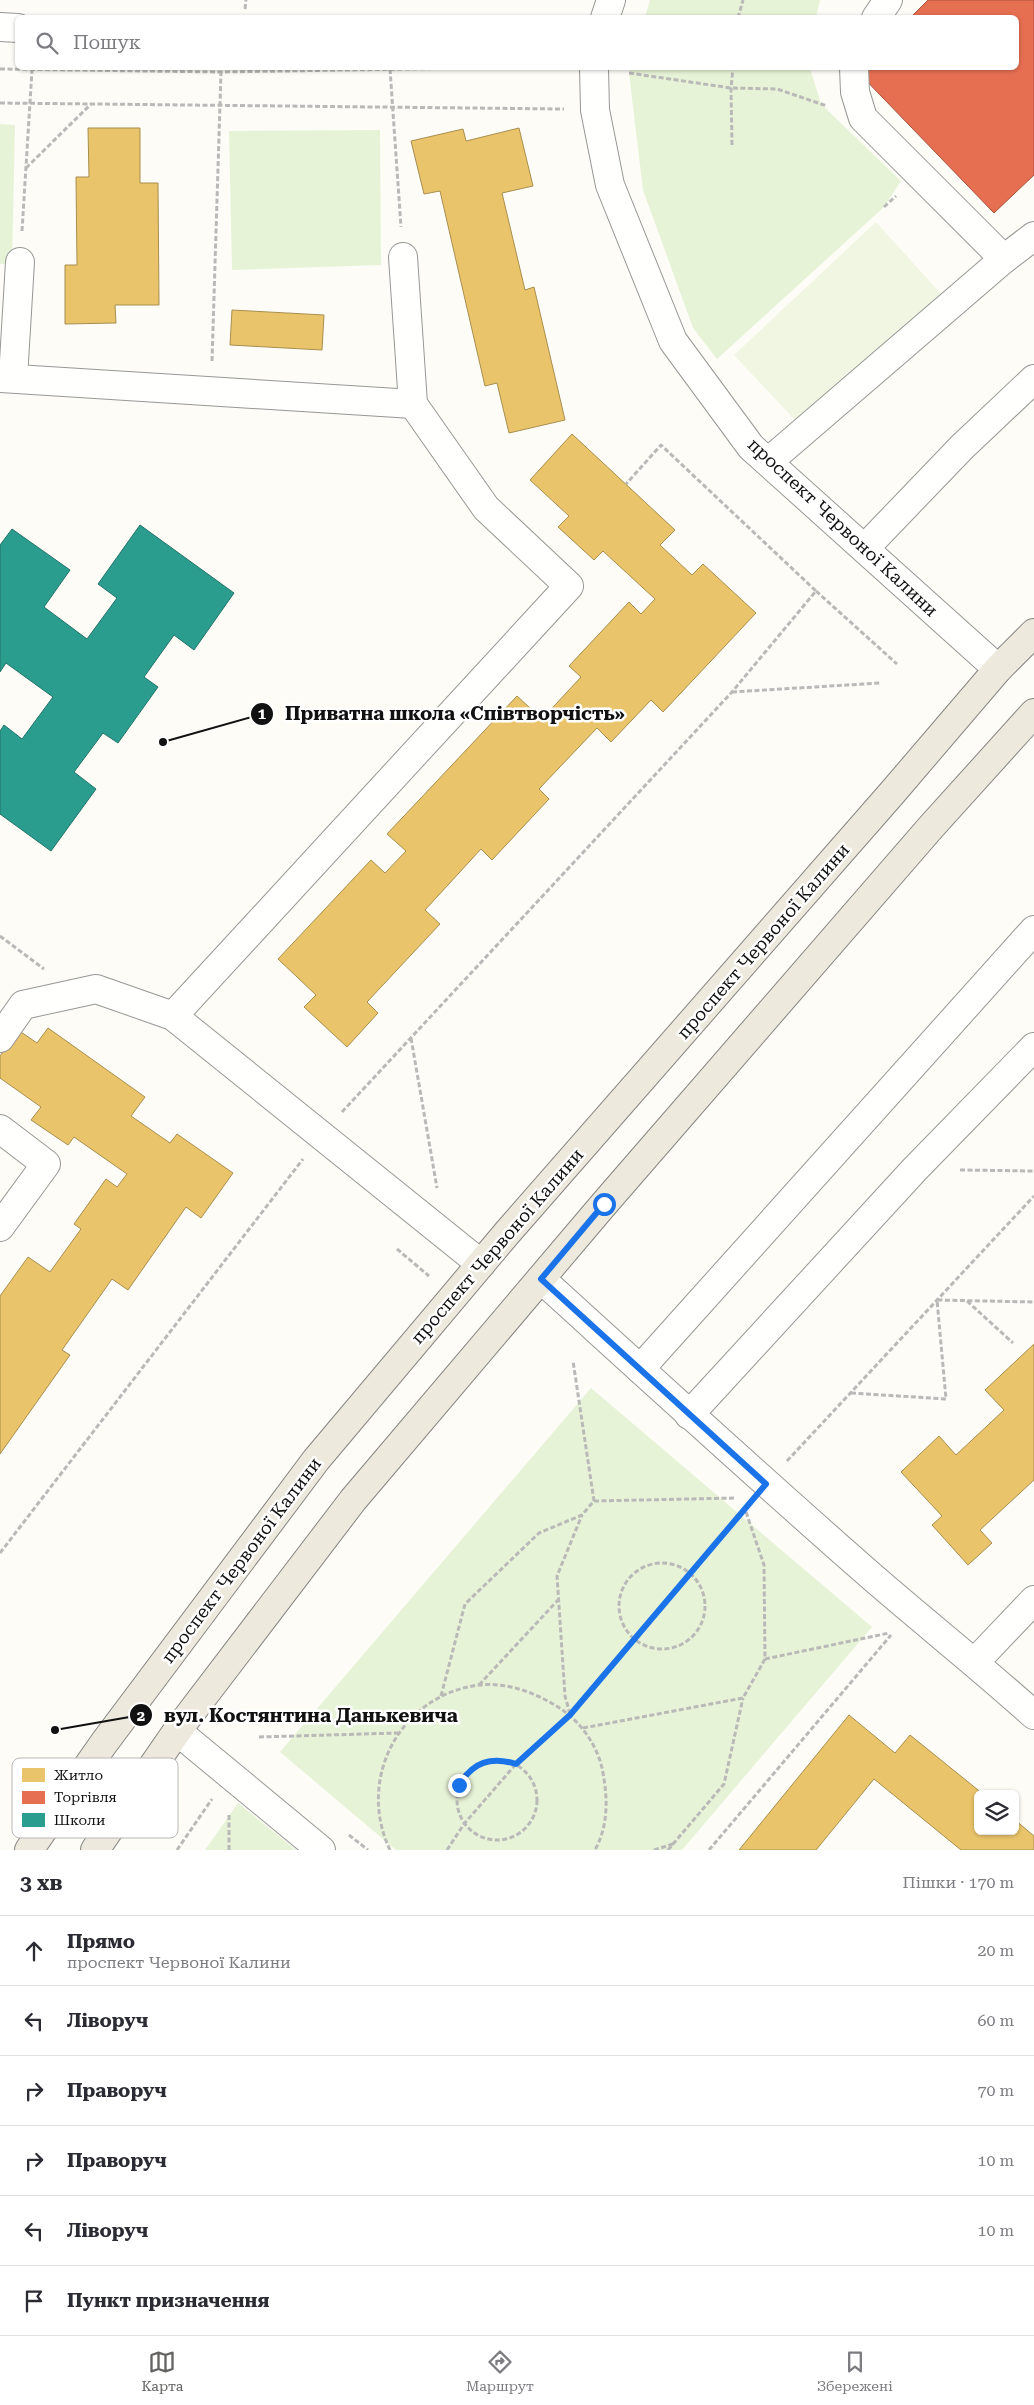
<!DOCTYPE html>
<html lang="uk">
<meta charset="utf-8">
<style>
:root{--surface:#fff;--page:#f2f2f3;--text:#2b2b33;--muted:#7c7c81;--line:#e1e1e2;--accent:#646362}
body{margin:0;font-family:"Roboto Serif",serif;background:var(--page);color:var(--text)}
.controls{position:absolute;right:15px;bottom:15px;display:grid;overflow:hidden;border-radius:8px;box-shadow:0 1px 4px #0004}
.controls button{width:45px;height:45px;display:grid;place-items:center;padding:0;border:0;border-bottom:1px solid var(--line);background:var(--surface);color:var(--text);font:25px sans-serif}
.stop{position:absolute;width:15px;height:15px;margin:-11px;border:4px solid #1a73e8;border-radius:50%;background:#fff}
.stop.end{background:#1a73e8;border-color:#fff;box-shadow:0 1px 5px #0008}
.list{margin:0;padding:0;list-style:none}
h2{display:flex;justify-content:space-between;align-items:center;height:65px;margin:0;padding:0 20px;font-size:21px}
h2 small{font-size:16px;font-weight:400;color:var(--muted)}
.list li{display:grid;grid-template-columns:32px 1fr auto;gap:15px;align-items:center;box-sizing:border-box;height:70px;padding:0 20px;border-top:1px solid var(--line)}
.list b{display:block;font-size:19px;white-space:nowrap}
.list p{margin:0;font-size:16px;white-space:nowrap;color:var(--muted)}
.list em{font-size:16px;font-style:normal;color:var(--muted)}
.icon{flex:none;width:28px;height:28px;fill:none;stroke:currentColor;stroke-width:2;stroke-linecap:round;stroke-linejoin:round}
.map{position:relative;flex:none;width:1034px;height:1850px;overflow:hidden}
.search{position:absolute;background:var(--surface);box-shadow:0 1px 4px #0004;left:15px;right:15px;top:15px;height:55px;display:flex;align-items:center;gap:12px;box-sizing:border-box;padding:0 18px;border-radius:8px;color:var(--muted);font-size:19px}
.sheet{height:485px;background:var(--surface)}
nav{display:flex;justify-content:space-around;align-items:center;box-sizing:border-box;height:70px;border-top:1px solid var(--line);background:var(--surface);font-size:14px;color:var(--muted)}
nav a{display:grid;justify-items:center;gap:2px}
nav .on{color:var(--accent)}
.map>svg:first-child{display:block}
.green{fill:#e7f3d7}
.pitch{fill:#f0f6e1}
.homes{fill:#e9c46a;stroke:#a88e4f}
.shops{fill:#e76f51;stroke:#a7533e}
.schools{fill:#2a9d8f;stroke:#227369}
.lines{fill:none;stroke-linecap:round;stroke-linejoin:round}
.minor-casing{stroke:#979795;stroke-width:30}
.major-casing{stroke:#858482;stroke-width:30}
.path{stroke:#b9b9b8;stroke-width:3;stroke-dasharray:5 2.5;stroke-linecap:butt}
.minor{stroke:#fffffe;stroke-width:28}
.major{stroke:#ede9dc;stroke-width:28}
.route{stroke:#1a73e8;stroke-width:6}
.labels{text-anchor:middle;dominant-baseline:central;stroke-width:5;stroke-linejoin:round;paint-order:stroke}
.street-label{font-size:18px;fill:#111;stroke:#fff}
.key{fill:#fff;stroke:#b8b8b8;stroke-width:1}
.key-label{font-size:14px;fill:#111}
.leader{fill:none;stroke:#111;stroke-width:2}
.callout-dot{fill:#111;stroke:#fff;stroke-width:2}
.mark-label{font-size:15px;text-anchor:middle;font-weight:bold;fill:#fff}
.callout-label{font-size:19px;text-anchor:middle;font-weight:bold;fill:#111;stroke:#fff;stroke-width:5;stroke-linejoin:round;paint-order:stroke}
</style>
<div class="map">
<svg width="1034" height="1850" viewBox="0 0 1034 1850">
<rect width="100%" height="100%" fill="#fdfcf7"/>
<g class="green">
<path d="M 650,0 L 820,0 L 816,17 L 645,17 Z"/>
<path d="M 631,68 L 810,68 L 821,104 L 901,181 L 884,207 L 717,359 L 693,328 L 643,190 L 629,73 Z"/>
<path d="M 0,124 L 15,125 L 12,264 L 0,264 Z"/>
<path d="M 380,130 L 381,265 L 232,270 L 229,131 Z"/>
<path d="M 591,1388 L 872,1627 L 682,1850 L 396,1850 L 280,1752 Z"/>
<path d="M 238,1803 L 296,1850 L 205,1850 Z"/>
</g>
<path class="pitch" d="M 876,222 L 941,294 L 797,422 L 734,355 Z"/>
<g class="homes">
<path d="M 88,128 L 140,128 L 140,183 L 158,183 L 159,305 L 115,305 L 116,323 L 65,324 L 65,265 L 77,265 L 76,177 L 89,177 Z"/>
<path d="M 519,128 L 533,186 L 502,193 L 525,290 L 534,287 L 565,420 L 509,433 L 497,383 L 485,386 L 440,191 L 424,194 L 411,141 L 463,129 L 466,141 Z"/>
<path d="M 232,310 L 324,315 L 322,350 L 230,345 Z"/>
<path d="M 572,434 L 675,530 L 660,545 L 692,575 L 703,564 L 756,613 L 663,712 L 651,700 L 611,742 L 597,728 L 539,789 L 549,799 L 492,860 L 481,849 L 425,910 L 440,924 L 367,1002 L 378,1013 L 347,1047 L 304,1007 L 316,995 L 278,959 L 371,860 L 385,873 L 406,851 L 387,834 L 517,696 L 542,719 L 581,677 L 569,666 L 629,602 L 641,614 L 655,599 L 603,551 L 594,560 L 558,527 L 569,516 L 530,480 Z"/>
<path d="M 48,1028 L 145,1097 L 131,1116 L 170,1143 L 177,1134 L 233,1173 L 201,1218 L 186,1207 L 128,1290 L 112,1279 L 62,1350 L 70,1355 L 0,1454 L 0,1296 L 28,1257 L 50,1272 L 81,1229 L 74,1224 L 106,1179 L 117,1187 L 127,1174 L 74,1137 L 68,1145 L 31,1120 L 41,1107 L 0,1078 L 0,1056 L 18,1030 L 37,1043 Z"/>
<path d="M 1034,1344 L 1034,1480 L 980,1530 L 992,1543 L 968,1565 L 932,1525 L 942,1516 L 901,1472 L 939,1436 L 956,1455 L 1004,1410 L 985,1390 Z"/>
<path d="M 849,1715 L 895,1753 L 910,1735 L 983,1794 L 978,1794 L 978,1831 L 1015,1831 L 1015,1820 L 1034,1836 L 1034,1850 L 961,1850 L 874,1779 L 816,1850 L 739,1850 Z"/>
</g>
<path class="shops" d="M 928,0 L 1034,0 L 1034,175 L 994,213 L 856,70 L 858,68 L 1016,68 L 1016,18 L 910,18 Z"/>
<path class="schools" d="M 140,525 L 234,593 L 194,650 L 174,635 L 144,677 L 158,687 L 118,743 L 103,733 L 74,772 L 96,789 L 51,851 L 0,814 L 0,731 L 4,725 L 22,739 L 53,697 L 6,663 L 0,672 L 0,545 L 12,529 L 70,570 L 44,607 L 87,639 L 117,598 L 98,584 Z"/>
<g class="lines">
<g class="minor-casing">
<g id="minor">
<path d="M 605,18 L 611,0"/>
<path d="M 876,18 L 888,0"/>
<path d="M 0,27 L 18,28"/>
<path d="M 594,68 L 595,110 L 610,185 L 673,341 L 751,447 L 998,669"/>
<path d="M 854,68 L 855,92 L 863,118 L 1004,259"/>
<path d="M 0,378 L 413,404"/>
<path d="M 13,378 L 20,262"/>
<path d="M 768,462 L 1004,259 L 1034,236"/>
<path d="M 865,548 L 962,447 L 1034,379"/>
<path d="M 173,1016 L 569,586 L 486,508 L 413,404 L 403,257"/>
<path d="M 0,1038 L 23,1005 L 96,989 L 173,1016 L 481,1264"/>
<path d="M 0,1129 L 46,1164 L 0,1227"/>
<path d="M 541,1279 C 650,1378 759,1478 870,1575 C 924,1622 981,1667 1034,1715"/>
<path d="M 640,1369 L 1034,930"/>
<path d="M 689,1415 L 915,1169 L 1034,1047"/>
<path d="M 975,1662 L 1034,1600"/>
<path d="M 177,1731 L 321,1850"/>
</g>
</g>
<g class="major-casing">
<g id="major">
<path d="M 29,1850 L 104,1743 L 316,1460 L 507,1233 L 892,793 L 998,669 L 1034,633"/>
<path d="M 95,1850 L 177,1731 L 353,1500 L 604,1204 L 931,827 L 1034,713"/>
</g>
</g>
<g class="path">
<path d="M 245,9 L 246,0"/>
<path d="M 738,18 L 743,0"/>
<path d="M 0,69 L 221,72 L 469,68"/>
<path d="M 390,69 L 401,227"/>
<path d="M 629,73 L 731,88 L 777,89 L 827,106"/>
<path d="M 0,103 L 564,109"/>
<path d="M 732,145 L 731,88 L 733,68"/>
<path d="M 26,168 L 91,104"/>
<path d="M 884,207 L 896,196"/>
<path d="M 22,231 L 32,70"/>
<path d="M 212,361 L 221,72"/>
<path d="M 816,591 L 897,664"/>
<path d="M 732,692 L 880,683"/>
<path d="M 0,936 L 44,969"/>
<path d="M 411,1038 L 437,1188"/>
<path d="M 342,1112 L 732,692 L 816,591 L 661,445 L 626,484"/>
<path d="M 960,1170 L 1034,1171"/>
<path d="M 397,1249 L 429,1276"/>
<path d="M 967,1301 L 1013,1343"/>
<path d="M 851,1393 L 946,1399 L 937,1300 L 1034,1302"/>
<path d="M 787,1461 L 1034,1196"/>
<path d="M 594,1501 L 736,1498"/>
<path d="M 0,1553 L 303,1159"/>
<circle cx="662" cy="1606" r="43"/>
<path d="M 765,1659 L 889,1633"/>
<path d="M 479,1685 L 558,1600"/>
<path d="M 441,1696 L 465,1604 L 539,1533 L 582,1515 L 594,1501 L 573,1361"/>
<path d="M 570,1714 L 565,1696 L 557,1576 L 582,1515"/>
<path d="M 583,1728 L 743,1698 L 765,1659 L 764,1565 L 745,1509"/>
<path d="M 259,1737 L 398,1733"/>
<circle cx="497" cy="1800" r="40"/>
<path d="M 349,1835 L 368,1850"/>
<path d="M 177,1850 L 212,1799"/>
<path d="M 229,1850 L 229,1815"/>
<path d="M 390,1850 C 356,1779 400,1695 479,1685 C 508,1682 537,1693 561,1709 C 582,1723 599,1748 603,1773 C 608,1800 608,1826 595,1850"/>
<path d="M 447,1850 L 464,1824 L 516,1764 L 570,1715 L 747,1507"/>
<path d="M 654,1850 L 673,1844"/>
<path d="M 668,1850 L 724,1784 L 743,1698"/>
<path d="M 709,1850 L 891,1635"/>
</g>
<use href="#minor" class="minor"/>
<use href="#major" class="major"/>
</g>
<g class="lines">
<path class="route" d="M 459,1785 C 473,1762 491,1756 516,1764 L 570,1715 L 766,1484 L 541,1279 L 604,1204"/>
</g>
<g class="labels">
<g class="street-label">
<text transform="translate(843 527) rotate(43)">проспект Червоної Калини</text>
<text transform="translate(763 941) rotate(-49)">проспект Червоної Калини</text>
<text transform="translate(497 1246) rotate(-49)">проспект Червоної Калини</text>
<text transform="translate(241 1560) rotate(-53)">проспект Червоної Калини</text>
</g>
</g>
<rect x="12" y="1758" width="166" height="80" rx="8" class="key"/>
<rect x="22" y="1768" width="23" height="14" fill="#e9c46a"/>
<rect x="22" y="1791" width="23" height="13" fill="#e76f51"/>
<rect x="22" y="1813" width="23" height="14" fill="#2a9d8f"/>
<g class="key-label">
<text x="54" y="1780">Житло</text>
<text x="54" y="1802">Торгівля</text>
<text x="54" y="1825">Школи</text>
</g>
<path class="leader" d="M163 742L262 714M55 1730L141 1715"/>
<g class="callout-dot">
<circle cx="163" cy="742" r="5"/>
<circle cx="55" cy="1730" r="5"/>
<circle cx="262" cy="714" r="12"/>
<circle cx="141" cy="1715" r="12"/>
</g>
<g class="mark-label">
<text x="262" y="719">1</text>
<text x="141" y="1721">2</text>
</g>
<g class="callout-label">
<text x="455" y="720">Приватна школа «Співтворчість»</text>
<text x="311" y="1722">вул. Костянтина Данькевича</text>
</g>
</svg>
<div class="controls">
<button><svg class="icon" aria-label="layers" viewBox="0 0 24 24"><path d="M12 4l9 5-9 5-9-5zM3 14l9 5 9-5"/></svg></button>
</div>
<div class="stop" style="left:604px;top:1204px"></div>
<div class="stop end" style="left:459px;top:1785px"></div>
<div class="search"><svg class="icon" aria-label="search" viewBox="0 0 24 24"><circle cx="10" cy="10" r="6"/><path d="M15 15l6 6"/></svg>Пошук</div>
</div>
<section class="sheet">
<h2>3 хв<small>Пішки · 170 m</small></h2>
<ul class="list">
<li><svg class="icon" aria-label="ahead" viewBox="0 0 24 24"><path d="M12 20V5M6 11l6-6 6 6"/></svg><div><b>Прямо</b><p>проспект Червоної Калини</p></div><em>20 m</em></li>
<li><svg class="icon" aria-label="left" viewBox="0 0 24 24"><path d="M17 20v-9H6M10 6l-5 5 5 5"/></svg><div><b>Ліворуч</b></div><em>60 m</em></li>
<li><svg class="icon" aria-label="right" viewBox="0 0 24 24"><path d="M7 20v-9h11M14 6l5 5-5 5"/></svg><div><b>Праворуч</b></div><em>70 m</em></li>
<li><svg class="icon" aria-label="right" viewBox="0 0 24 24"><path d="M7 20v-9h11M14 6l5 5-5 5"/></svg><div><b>Праворуч</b></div><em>10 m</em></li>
<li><svg class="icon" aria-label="left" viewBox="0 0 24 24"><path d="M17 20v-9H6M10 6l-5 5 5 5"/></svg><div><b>Ліворуч</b></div><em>10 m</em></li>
<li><svg class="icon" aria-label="arrive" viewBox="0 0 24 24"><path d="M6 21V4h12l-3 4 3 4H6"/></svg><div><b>Пункт призначення</b></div></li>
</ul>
</section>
<nav>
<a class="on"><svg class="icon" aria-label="map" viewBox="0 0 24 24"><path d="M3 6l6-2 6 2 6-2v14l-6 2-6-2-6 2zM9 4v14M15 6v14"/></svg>Карта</a>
<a><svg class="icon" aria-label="directions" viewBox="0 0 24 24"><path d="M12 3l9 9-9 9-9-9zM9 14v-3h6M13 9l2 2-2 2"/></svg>Маршрут</a>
<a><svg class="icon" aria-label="saved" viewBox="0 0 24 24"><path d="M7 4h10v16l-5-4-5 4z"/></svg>Збережені</a>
</nav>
